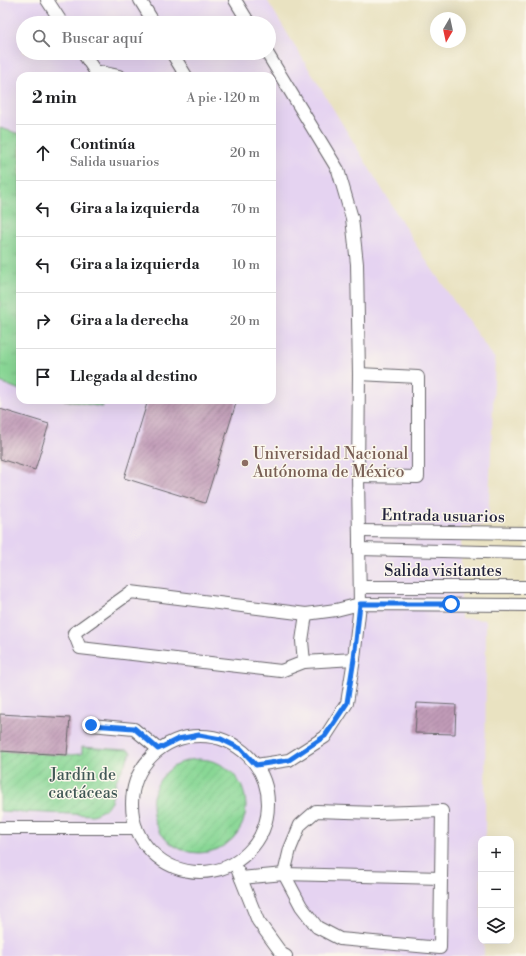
<!DOCTYPE html>
<html lang="es">
<meta charset="utf-8">
<style>
:root{--surface:#fff;--page:#f6f6f6;--text:#202124;--muted:#757577;--line:#e0e0e0}
body{margin:0;font-family:"Libre Bodoni",serif;background:var(--page);color:var(--text)}
.controls{position:absolute;right:12px;bottom:12px;display:grid;overflow:hidden;border-radius:8px;box-shadow:0 4px 16px #0002}
.controls button{width:36px;height:36px;display:grid;place-items:center;padding:0;border:0;border-bottom:1px solid var(--line);background:var(--surface);color:var(--text);font:20px sans-serif}
.compass{position:absolute;left:430px;top:12px;width:36px;height:36px;border-radius:50%;background:var(--surface);box-shadow:0 4px 16px #0002;rotate:189deg}
.stop{position:absolute;width:12px;height:12px;margin:-9px;border:3px solid #1a73e8;border-radius:50%;background:#fff}
.stop.end{background:#1a73e8;border-color:#fff;box-shadow:0 1px 4px #0008}
.list{margin:0;padding:0;list-style:none}
h2{display:flex;justify-content:space-between;align-items:center;height:52px;margin:0;padding:0 16px;font-size:17px}
h2 small{font-size:13px;font-weight:400;color:var(--muted)}
.list li{display:grid;grid-template-columns:26px 1fr auto;gap:12px;align-items:center;box-sizing:border-box;height:56px;padding:0 16px;border-top:1px solid var(--line)}
.list b{display:block;font-size:15px;white-space:nowrap}
.list p{margin:0;font-size:13px;white-space:nowrap;color:var(--muted)}
.list em{font-size:13px;font-style:normal;color:var(--muted)}
.icon{flex:none;width:22px;height:22px;fill:none;stroke:currentColor;stroke-width:2;stroke-linecap:round;stroke-linejoin:round}
.map{position:relative;flex:none;width:526px;height:956px;overflow:hidden}
.search{position:absolute;background:var(--surface);box-shadow:0 4px 16px #0002;left:16px;top:16px;width:260px;height:44px;display:flex;align-items:center;gap:10px;box-sizing:border-box;padding:0 14px;border-radius:22px;color:var(--muted);font-size:15px}
.panel{position:absolute;background:var(--surface);box-shadow:0 4px 16px #0002;left:16px;top:72px;width:260px;height:332px;border-radius:12px}
.map>svg:first-child{display:block}
.built{fill:#e5d3f1;fill-rule:evenodd}
.park{fill:url(#park-tufts);stroke:#567c68}
.garden{fill:url(#garden-furrows);stroke:#567c68}
.building{fill:url(#building-hatch)}
.lines{fill:none;stroke-linecap:round;stroke-linejoin:round}
.service-casing{stroke:#68656a;stroke-width:14}
.service{stroke:#fff;stroke-width:12}
.route{stroke:#1a73e8;stroke-width:5}
.education-dot{fill:#8d6e63;stroke:#fbf7ec;stroke-width:1.5}
.labels{text-anchor:middle;dominant-baseline:central;stroke-width:3;stroke-linejoin:round;paint-order:stroke}
.education-label{font-size:16px;fill:#785e54;stroke:#fbf7ec;text-anchor:start}
.street-label{font-size:16px;fill:#22223b;stroke:#fbf7ec}
.park-label{font-size:16px;fill:#415856;stroke:#fbf7ec}
</style>
<div class="map">
<svg width="526" height="956" viewBox="0 0 526 956">
<defs>
<pattern id="park-tufts" width="24" height="20" patternUnits="userSpaceOnUse"><rect width="24" height="20" fill="#89d795"/><path d="M3 7l-1-3M5 7V3M7 7l1-3M15 17l-1-3M17 17v-4M19 17l1-3" fill="none" stroke="#76b881"/></pattern>
<pattern id="garden-furrows" width="10" height="10" patternUnits="userSpaceOnUse"><rect width="10" height="10" fill="#89d795"/><path d="M-1 1l2-2M0 10L10 0M9 11l2-2" fill="none" stroke="#76b881"/></pattern>
<pattern id="building-hatch" width="6" height="6" patternUnits="userSpaceOnUse"><rect width="6" height="6" fill="#c19bb8"/><path d="M-1 1l2-2M0 6l6-6M5 7l2-2" fill="none" stroke="#9c7e97"/></pattern>
</defs>
<rect width="100%" height="100%" fill="#fbf7ec"/>
<filter id="ink" filterUnits="userSpaceOnUse"><feTurbulence type="fractalNoise" baseFrequency=".025" numOctaves="2"/><feDisplacementMap in="SourceGraphic" scale="8" xChannelSelector="R" yChannelSelector="G"/><feConvolveMatrix kernelMatrix="1 2 1 2 8 2 1 2 1" color-interpolation-filters="sRGB"/></filter>
<filter id="wash" filterUnits="userSpaceOnUse"><feTurbulence type="fractalNoise" baseFrequency=".012" numOctaves="4" result="noise"/><feDisplacementMap in="SourceGraphic" scale="16" xChannelSelector="R" yChannelSelector="G"/><feGaussianBlur stdDeviation="0.9" result="paint"/><feColorMatrix in="noise" values="0 0 0 0 0 0 0 0 0 0 0 0 0 0 0 0 0 1.4 0 .05"/><feComposite in="paint" operator="in"/></filter>
<g filter="url(#wash)">
<rect width="100%" height="100%" fill="#e9e2c1"/>
<path class="built" d="M 0,0 L 267,0 L 419,250 L 466,319 L 495,359 L 488,525 L 461,526 L 461,618 L 486,620 L 485,839 L 481,839 L 481,941 L 484,941 L 484,956 L 0,956 ZM 23,23 L 269,23 L 269,53 L 23,53 ZM 20,76 L 272,76 L 272,400 L 20,400 Z"/>
<g class="park">
<path d="M 0,128 L 20,134 L 20,390 L 0,382 Z"/>
<path d="M 64,400 L 106,400 L 102,407 Z"/>
</g>
<g class="garden">
<path d="M 82,747 L 128,750 L 131,752 L 116,781 L 111,802 L 106,809 L 93,815 L 0,811 L 0,751 L 67,755 L 82,754 Z"/>
<circle cx="199" cy="806" r="47"/>
</g>
<g id="blocks">
<g class="building">
<path d="M 148,400 L 237,400 L 205,503 L 124,478 Z"/>
<path d="M 0,409 L 49,424 L 35,470 L 0,459 Z"/>
<path d="M 417,703 L 456,705 L 455,734 L 415,733 Z"/>
<path d="M 0,714 L 70,718 L 67,755 L 0,751 Z"/>
</g>
</g>
</g>
<g filter="url(#ink)">
<use href="#blocks" fill-opacity="0" stroke="#68656a" stroke-width="1"/>
<g class="lines">
<g class="service-casing">
<g id="service">
<path d="M 47,0 L 62,23"/>
<path d="M 140,0 L 154,23"/>
<path d="M 235,0 L 249,23"/>
<path d="M 83,53 L 95,71 L 119,76"/>
<path d="M 172,53 L 186,76"/>
<path d="M 358,476 L 418,477 L 418,377 L 359,374"/>
<path d="M 359,531 L 526,533"/>
<path d="M 359,549 L 526,553"/>
<path d="M 360,587 L 526,587"/>
<path d="M 354,659 L 304,662 L 281,671 L 80,648 L 74,633 L 131,592 L 306,614 L 336,610 L 360,604 L 526,605"/>
<path d="M 304,662 L 302,641 L 306,614"/>
<path d="M 91,725 L 134,729 L 158,749"/>
<circle cx="200" cy="804" r="68"/>
<path d="M 256,765 L 289,760 L 325,737 L 347,703 L 354,659 L 360,604 L 358,476 L 359,374 L 357,264 L 352,218 L 338,170 L 267,53"/>
<path d="M 316,811 L 377,813 L 442,811 L 440,948 L 340,939 L 317,927 L 301,906 L 284,874 L 290,849 L 300,825 Z"/>
<path d="M 0,828 L 136,828"/>
<path d="M 238,871 L 258,921 L 282,954 L 286,956"/>
<path d="M 241,878 L 284,874 L 441,878"/>
</g>
</g>
<use href="#service" class="service"/>
</g>
</g>
<g class="lines" filter="url(#ink)">
<path class="route" d="M 91,725 L 134,728 L 158,749 L 178,739 L 199,735 L 221,739 L 241,749 L 256,765 L 289,760 L 325,736 L 347,703 L 354,659 L 360,604 L 451,604"/>
</g>
<circle class="education-dot" cx="245" cy="463" r="4"/>
<g class="labels">
<g class="education-label">
<text x="253" y="454">Universidad Nacional<tspan x="253" dy="18">Autónoma de México</tspan></text>
</g>
<g class="street-label">
<text transform="translate(443 516) rotate(1)">Entrada usuarios</text>
<text x="443" y="571">Salida visitantes</text>
</g>
<g class="park-label">
<text x="83" y="775">Jardín de<tspan x="83" dy="18">cactáceas</tspan></text>
</g>
</g>
</svg>
<div class="controls">
<button>+</button>
<button>−</button>
<button><svg class="icon" aria-label="layers" viewBox="0 0 24 24"><path d="M12 4l9 5-9 5-9-5zM3 14l9 5 9-5"/></svg></button>
</div>
<svg class="compass" viewBox="-18 -18 36 36"><path d="M0-13l5 13h-10z" fill="#e53935"/><path d="M0 13l5-13h-10z" fill="#757577"/></svg>
<div class="stop" style="left:451px;top:604px"></div>
<div class="stop end" style="left:91px;top:725px"></div>
<div class="search"><svg class="icon" aria-label="search" viewBox="0 0 24 24"><circle cx="10" cy="10" r="6"/><path d="M15 15l6 6"/></svg>Buscar aquí</div>
<section class="panel">
<h2>2 min<small>A pie · 120 m</small></h2>
<ul class="list">
<li><svg class="icon" aria-label="ahead" viewBox="0 0 24 24"><path d="M12 20V5M6 11l6-6 6 6"/></svg><div><b>Continúa</b><p>Salida usuarios</p></div><em>20 m</em></li>
<li><svg class="icon" aria-label="left" viewBox="0 0 24 24"><path d="M17 20v-9H6M10 6l-5 5 5 5"/></svg><div><b>Gira a la izquierda</b></div><em>70 m</em></li>
<li><svg class="icon" aria-label="left" viewBox="0 0 24 24"><path d="M17 20v-9H6M10 6l-5 5 5 5"/></svg><div><b>Gira a la izquierda</b></div><em>10 m</em></li>
<li><svg class="icon" aria-label="right" viewBox="0 0 24 24"><path d="M7 20v-9h11M14 6l5 5-5 5"/></svg><div><b>Gira a la derecha</b></div><em>20 m</em></li>
<li><svg class="icon" aria-label="arrive" viewBox="0 0 24 24"><path d="M6 21V4h12l-3 4 3 4H6"/></svg><div><b>Llegada al destino</b></div></li>
</ul>
</section>
</div>
